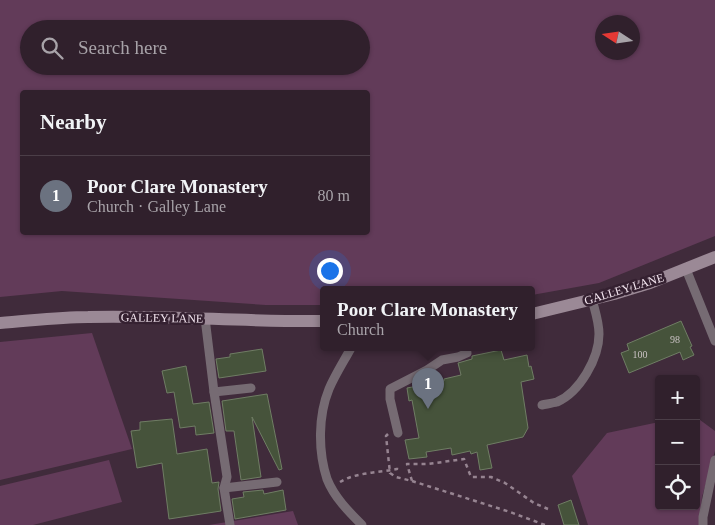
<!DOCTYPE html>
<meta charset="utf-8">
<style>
:root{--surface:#30202c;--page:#382834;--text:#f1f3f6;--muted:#a8a3a9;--line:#4b3e48;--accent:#d93025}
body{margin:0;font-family:Georgia,serif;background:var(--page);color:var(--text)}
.controls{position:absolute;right:15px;bottom:15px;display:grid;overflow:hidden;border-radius:5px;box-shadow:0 1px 4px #0004}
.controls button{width:45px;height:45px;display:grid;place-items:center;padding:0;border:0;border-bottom:1px solid var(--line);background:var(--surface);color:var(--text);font:25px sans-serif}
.compass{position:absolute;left:595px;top:15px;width:45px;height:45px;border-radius:50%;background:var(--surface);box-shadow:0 1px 4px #0004;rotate:282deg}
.you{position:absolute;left:329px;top:270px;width:18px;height:18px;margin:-12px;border:4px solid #fff;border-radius:50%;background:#1a73e8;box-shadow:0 0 0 8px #1a73e833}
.badge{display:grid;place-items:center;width:32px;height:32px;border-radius:50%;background:var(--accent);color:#fff;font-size:16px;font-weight:700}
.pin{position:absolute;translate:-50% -41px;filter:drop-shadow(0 1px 2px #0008)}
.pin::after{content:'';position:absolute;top:26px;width:18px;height:15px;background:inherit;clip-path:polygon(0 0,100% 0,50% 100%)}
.popup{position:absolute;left:320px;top:286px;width:215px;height:65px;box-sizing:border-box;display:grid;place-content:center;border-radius:5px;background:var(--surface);filter:drop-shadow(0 1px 4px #0005);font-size:16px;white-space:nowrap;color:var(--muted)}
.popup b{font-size:19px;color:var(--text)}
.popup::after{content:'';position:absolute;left:50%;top:100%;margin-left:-10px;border:10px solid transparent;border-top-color:var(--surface)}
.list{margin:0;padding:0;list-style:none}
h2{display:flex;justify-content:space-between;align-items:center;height:65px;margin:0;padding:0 20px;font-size:21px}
h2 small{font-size:16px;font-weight:400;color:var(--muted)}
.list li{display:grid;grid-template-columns:32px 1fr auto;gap:15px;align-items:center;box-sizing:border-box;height:80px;padding:0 20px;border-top:1px solid var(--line)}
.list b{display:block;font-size:19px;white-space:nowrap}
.list p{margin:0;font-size:16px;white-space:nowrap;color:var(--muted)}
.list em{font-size:16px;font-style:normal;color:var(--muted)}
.icon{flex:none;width:28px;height:28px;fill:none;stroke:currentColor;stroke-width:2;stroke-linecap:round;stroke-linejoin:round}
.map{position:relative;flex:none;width:715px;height:525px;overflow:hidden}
.search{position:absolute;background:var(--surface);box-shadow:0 1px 4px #0004;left:20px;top:20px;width:350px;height:55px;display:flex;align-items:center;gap:12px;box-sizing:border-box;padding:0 18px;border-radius:28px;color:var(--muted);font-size:19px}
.panel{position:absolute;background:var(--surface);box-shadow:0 1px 4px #0004;left:20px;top:90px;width:350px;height:145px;border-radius:5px}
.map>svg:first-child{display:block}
.green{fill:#623b59;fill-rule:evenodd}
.building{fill:#46533b;stroke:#6f7d64}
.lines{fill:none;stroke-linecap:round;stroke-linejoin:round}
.path{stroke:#968491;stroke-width:2.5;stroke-dasharray:4 4;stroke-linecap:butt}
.lane{stroke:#766b73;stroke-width:9}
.secondary{stroke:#9b8996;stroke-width:12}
.labels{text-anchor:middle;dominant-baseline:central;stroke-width:5;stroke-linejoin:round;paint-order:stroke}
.number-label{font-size:10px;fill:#c8c0c2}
.street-label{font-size:12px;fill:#f3e5ef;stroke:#352131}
</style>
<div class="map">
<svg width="715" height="525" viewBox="0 0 715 525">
<rect width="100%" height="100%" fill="#402b3b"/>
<g class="green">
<path d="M 0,0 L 715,0 L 715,236 L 599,283 L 532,295 L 532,290 L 324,290 L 324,305 L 266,305 L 62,291 L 0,297 ZM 602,22 L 632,22 L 632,52 L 602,52 ZM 29,29 L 361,29 L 361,66 L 29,66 ZM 368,92 L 368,232 L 22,232 L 22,92 Z"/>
<path d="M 92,333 L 132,449 L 0,480 L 0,342 Z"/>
<path d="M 696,417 L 715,431 L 715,451 L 702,497 L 700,525 L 588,525 L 572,476 L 607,433 L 659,422 L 659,506 L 696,506 Z"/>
<path d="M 109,460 L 122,502 L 33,525 L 0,525 L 0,486 Z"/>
<path d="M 293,511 L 298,525 L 209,525 Z"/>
</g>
<g class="building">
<path d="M 681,321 L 692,346 L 690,347 L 694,355 L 683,360 L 680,352 L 629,373 L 621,353 L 629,350 L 627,344 Z"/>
<path d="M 262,349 L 266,371 L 219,378 L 216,359 L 230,357 L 230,354 Z"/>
<path d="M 501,350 L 504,360 L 527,355 L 529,367 L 531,366 L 534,379 L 521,382 L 528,428 L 523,437 L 487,445 L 492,468 L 480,470 L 477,452 L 471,454 L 470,451 L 452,455 L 451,448 L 426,452 L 427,457 L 409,459 L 405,440 L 419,438 L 412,400 L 409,401 L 407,388 L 444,381 L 444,379 L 461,375 L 458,363 L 472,359 L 472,356 Z"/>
<path d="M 186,366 L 193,404 L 209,402 L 214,433 L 196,435 L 195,426 L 180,428 L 174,392 L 167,393 L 162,371 Z"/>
<path d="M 267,394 L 282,469 L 279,470 L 252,417 L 261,477 L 241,480 L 234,431 L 226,431 L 222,401 Z"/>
<path d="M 172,419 L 177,454 L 207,449 L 212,483 L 219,482 L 218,489 L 221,511 L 169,519 L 162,463 L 137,468 L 131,431 L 140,430 L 140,422 Z"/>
<path d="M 263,490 L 264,494 L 283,490 L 286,510 L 235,519 L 232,499 L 244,497 L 243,492 Z"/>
<path d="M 571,500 L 579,525 L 564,525 L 558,505 Z"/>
</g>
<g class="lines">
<g class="path">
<path d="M 388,434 L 386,436 L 390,473 L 396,477 L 412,481 L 407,464 L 428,464 L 464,459 L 471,477 L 491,477 L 505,483 L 534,503 L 548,509"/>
<path d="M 412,481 L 510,512 L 545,525"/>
<path d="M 340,482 C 356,472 379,473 397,469 L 397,464"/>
</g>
<g class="lane">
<path d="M 686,269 L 715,341"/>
<path d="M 205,318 L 214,392 L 251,388"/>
<path d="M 351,348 C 344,361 335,375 329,389 C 318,416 318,451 327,479 C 334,497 349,512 362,525"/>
<path d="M 214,392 L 227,477 L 224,488 L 230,525"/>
<path d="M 542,405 C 547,404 553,403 557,402 C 580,392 599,358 599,334 C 599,322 595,311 592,299"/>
<path d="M 398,433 L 390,399 L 390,389 L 427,370 L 442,360 L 458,357 L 467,353 L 466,348"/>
<path d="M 224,488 L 277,482"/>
<path d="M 703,525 L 703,517 L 715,460"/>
</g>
<g class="secondary">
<path d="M 532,314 L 614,294 L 650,283 L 715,257"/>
<path d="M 0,323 C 29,321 58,317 88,317 C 167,315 245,322 324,321"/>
</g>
</g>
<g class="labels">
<g class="number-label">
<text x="675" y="339">98</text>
<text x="640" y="354">100</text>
</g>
<g class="street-label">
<text transform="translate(624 289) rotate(-17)">GALLEY LANE</text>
<text transform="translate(162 318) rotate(1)">GALLEY LANE</text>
</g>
</g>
</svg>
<div class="controls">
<button>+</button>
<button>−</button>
<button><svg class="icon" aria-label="locate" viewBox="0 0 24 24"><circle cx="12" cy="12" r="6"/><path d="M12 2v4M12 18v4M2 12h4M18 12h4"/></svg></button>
</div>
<svg class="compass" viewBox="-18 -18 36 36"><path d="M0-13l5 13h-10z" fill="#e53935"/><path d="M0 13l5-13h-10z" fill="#a8a3a9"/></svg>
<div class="you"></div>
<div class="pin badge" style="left:428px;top:409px;background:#6b7280">1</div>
<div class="popup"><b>Poor Clare Monastery</b>Church</div>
<div class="search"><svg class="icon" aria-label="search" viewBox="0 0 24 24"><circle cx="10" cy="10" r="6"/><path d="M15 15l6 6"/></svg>Search here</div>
<section class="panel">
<h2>Nearby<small></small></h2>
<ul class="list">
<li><span class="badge" style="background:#6b7280">1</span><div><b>Poor Clare Monastery</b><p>Church · Galley Lane</p></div><em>80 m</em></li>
</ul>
</section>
</div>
